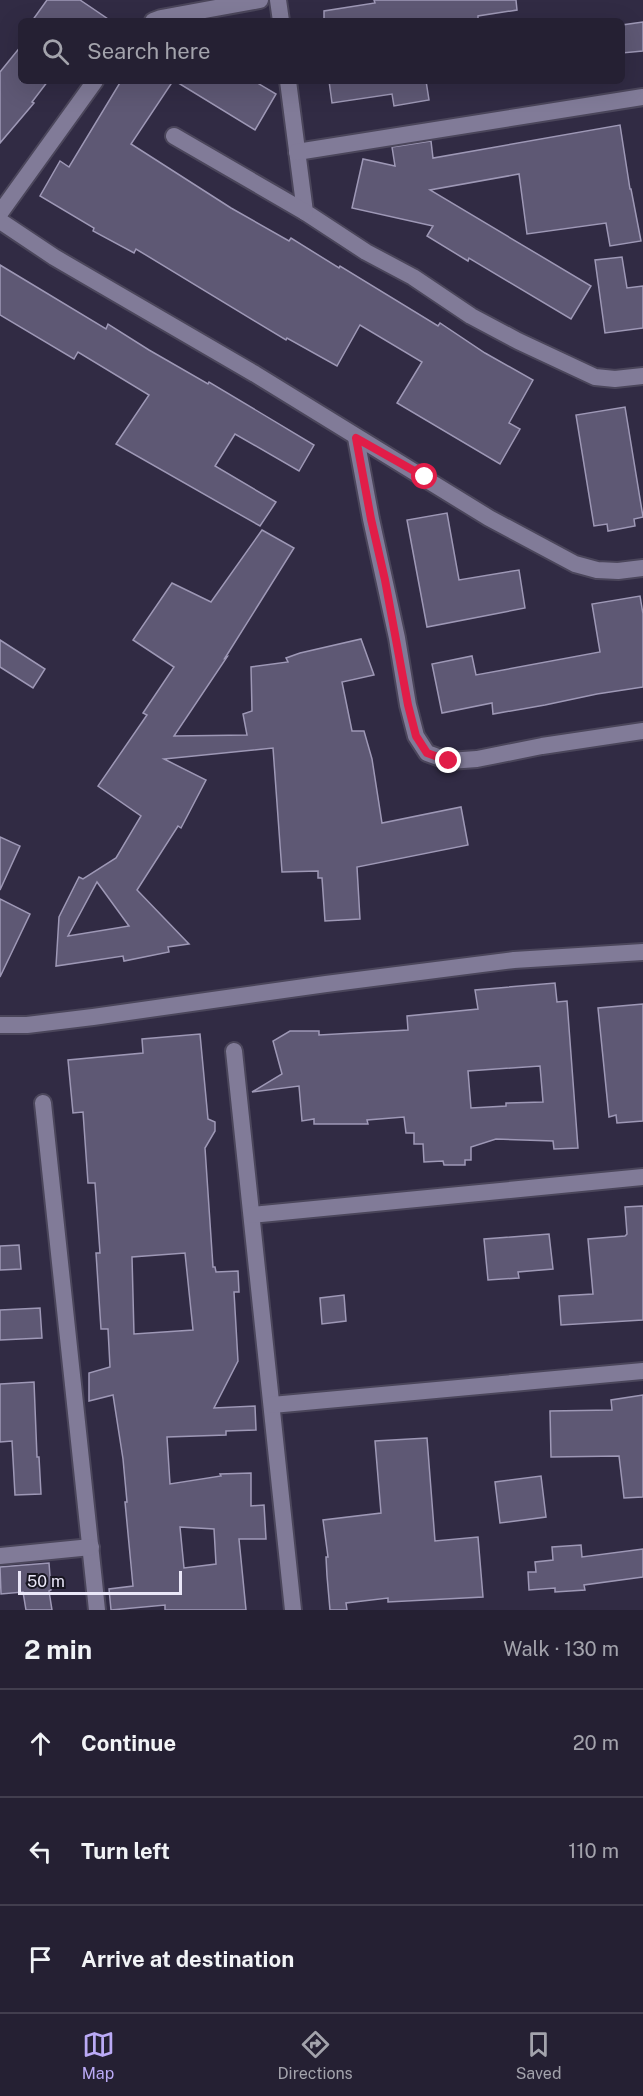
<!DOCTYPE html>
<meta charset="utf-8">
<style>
:root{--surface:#252033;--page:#2d283b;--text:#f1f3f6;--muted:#a3a3ac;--line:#423e4e;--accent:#bbaaf6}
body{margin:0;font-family:"Public Sans",sans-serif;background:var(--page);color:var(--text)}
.scale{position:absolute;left:18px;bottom:15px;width:164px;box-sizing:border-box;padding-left:6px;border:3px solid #eae7f8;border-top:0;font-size:16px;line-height:21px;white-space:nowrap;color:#eae7f8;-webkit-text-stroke:4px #181621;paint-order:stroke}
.stop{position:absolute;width:18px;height:18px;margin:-14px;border:4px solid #e11d48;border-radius:50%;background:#fff}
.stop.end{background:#e11d48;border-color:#fff;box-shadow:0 2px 6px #0008}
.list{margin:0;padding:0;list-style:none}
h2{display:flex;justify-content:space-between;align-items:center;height:78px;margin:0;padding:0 24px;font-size:26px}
h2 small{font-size:20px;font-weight:400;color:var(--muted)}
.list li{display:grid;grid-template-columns:39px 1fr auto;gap:18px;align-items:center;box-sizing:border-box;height:108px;padding:0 24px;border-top:2px solid var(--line)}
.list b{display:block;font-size:22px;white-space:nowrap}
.list em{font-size:20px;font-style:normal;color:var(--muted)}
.icon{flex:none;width:33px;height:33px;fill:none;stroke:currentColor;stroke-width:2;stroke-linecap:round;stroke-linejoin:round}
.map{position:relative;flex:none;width:643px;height:1610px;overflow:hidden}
.search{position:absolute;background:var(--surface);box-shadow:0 6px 24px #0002;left:18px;right:18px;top:18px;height:66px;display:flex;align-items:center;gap:15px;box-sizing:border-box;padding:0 21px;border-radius:9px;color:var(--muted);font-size:22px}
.sheet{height:402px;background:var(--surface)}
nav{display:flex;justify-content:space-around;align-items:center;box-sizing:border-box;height:84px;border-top:2px solid var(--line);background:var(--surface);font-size:16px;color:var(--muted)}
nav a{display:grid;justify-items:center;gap:3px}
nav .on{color:var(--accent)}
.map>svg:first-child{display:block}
.building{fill:#5e5874;stroke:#9e98b6;stroke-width:1.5;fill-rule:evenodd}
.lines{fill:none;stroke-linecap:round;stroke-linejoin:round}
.minor-casing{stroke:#4b465b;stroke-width:20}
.minor{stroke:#817b98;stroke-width:16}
.route{stroke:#e11d48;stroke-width:8}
</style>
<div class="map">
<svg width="643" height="1610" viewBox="0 0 643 1610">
<rect width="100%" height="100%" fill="#312b44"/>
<g class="building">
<path d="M 47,0 L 80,0 L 111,21 L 32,21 Z"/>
<path d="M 374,0 L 516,0 L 517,10 L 478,16 L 478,19 L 460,21 L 324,21 L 324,11 L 375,3 Z"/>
<path d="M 643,22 L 643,51 L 622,53 L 622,25 Z"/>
<path d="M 21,46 L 21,81 L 48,81 L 32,102 L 34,103 L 0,143 L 0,72 Z"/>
<path d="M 121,81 L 173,81 L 131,144 L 231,208 L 289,241 L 291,238 L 339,268 L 340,266 L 438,326 L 440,323 L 485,353 L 533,380 L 509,423 L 520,429 L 500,464 L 397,403 L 422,362 L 360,325 L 337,366 L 287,338 L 286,340 L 136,249 L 134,253 L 93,231 L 94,228 L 40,196 L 60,161 L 69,167 Z"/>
<path d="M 175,81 L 254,81 L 276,94 L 255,130 Z"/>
<path d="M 329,81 L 426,81 L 429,100 L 394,106 L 392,94 L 332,103 Z"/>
<path d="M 620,125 L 630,189 L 631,189 L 641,241 L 610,246 L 606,223 L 527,234 L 519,174 L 430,190 L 591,286 L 571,319 L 469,258 L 468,261 L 427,236 L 433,226 L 352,208 L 363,159 L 395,166 L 392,147 L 431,141 L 433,158 Z"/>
<path d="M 622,257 L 627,288 L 643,286 L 643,328 L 605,333 L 595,260 Z"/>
<path d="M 0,265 L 106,329 L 108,324 L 149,350 L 208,384 L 209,382 L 314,445 L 299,471 L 235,434 L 215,466 L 276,502 L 260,526 L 116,444 L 149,395 L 78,352 L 74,359 L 0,315 Z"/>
<path d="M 625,407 L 643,517 L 634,519 L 635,526 L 608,531 L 607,524 L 594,526 L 576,415 Z"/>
<path d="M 447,513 L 459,580 L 519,570 L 525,608 L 427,627 L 407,520 Z"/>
<path d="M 262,530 L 294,548 L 225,658 L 227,657 L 174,736 L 247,735 L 243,714 L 252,711 L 251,667 L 288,662 L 286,658 L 300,653 L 361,639 L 374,675 L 342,682 L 352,731 L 364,731 L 372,759 L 382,823 L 461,807 L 468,845 L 357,867 L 360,919 L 325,921 L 322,878 L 318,878 L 318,871 L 282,872 L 273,748 L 164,759 L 206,780 L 181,828 L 178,826 L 137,890 L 189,944 L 168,947 L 169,952 L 124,961 L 123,956 L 56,966 L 59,917 L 79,877 L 83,879 L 116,858 L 141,816 L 98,786 L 147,715 L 143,713 L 174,667 L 133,640 L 172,583 L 211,602 ZM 97,882 L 129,926 L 68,936 Z"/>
<path d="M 640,596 L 643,614 L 643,687 L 597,694 L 545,705 L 493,714 L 492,703 L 442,713 L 432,664 L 472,656 L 476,675 L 600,652 L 592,604 Z"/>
<path d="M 0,640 L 45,669 L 33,688 L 0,667 Z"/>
<path d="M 0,837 L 20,846 L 0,890 Z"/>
<path d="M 0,899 L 30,914 L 0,977 Z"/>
<path d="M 555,983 L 557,1002 L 567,1001 L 578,1148 L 554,1149 L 553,1141 L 496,1139 L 471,1147 L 471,1160 L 465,1160 L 465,1165 L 444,1165 L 443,1161 L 424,1162 L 423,1144 L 414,1144 L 414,1133 L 406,1133 L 404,1117 L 367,1120 L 368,1124 L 314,1124 L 314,1119 L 302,1121 L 299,1086 L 252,1092 L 282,1074 L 273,1041 L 290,1031 L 319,1031 L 319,1035 L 408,1030 L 407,1016 L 478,1009 L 475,990 ZM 540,1066 L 543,1102 L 506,1103 L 506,1106 L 471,1108 L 468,1071 Z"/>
<path d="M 643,1004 L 643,1121 L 617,1123 L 616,1115 L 609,1117 L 598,1008 Z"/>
<path d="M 200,1034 L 208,1119 L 215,1122 L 215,1131 L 205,1148 L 213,1267 L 215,1267 L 216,1272 L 238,1271 L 239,1292 L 234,1292 L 238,1361 L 214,1408 L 255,1406 L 256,1430 L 226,1431 L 226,1435 L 167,1437 L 170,1484 L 221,1476 L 220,1474 L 251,1473 L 251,1506 L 264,1505 L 266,1539 L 239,1539 L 246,1610 L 165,1610 L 165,1605 L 111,1610 L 109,1589 L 133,1586 L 125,1502 L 127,1502 L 123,1459 L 113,1395 L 89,1401 L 89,1373 L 110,1367 L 108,1329 L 101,1329 L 96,1253 L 100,1253 L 95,1183 L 88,1183 L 83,1112 L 73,1113 L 68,1060 L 143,1053 L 142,1039 ZM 185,1253 L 193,1330 L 134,1334 L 132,1257 ZM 180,1527 L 214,1529 L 216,1564 L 184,1568 Z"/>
<path d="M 643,1206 L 643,1320 L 561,1325 L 559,1296 L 593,1294 L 588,1239 L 625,1236 L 627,1234 L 625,1207 Z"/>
<path d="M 549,1234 L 553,1269 L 518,1272 L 519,1278 L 488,1280 L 484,1239 Z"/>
<path d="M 19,1245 L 21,1269 L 0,1270 L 0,1246 Z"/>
<path d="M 344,1295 L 346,1321 L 322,1324 L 320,1298 Z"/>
<path d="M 40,1308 L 42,1338 L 0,1340 L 0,1310 Z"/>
<path d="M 34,1382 L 37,1457 L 39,1457 L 41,1494 L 15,1495 L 12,1441 L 0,1442 L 0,1384 Z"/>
<path d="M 643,1395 L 643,1497 L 624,1498 L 619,1456 L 551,1457 L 550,1411 L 612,1410 L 611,1400 Z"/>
<path d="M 427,1438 L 435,1541 L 478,1537 L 483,1597 L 388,1602 L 388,1598 L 346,1603 L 347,1610 L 330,1610 L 327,1576 L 326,1557 L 328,1557 L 323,1520 L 381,1513 L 375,1441 Z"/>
<path d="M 541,1476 L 546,1517 L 500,1523 L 495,1482 Z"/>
<path d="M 581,1545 L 582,1557 L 643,1549 L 643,1577 L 584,1585 L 585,1590 L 555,1592 L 555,1588 L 529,1590 L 528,1572 L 536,1572 L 535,1562 L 553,1560 L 552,1547 Z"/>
<path d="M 49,1563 L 51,1590 L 49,1591 L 52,1610 L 26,1610 L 23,1592 L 1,1594 L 0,1567 Z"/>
</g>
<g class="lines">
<g class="minor-casing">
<g id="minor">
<path d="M 278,0 L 281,21"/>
<path d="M 153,21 L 161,18 L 260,0"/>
<path d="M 288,81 L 305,212 L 366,252 L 413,277 L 471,316 L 518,341 L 595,377 L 615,379 L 643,376"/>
<path d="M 174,136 L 305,212"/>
<path d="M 297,152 L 643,97"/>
<path d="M 0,213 L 95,81"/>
<path d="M 0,221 L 54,257 L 255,374 L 489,518 L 575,564 L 597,570 L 618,571 L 643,568"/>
<path d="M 356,438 L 371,519 L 397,638 L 408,705 L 416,736 L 427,753 L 449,761 L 477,759 L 542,746 L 643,731"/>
<path d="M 0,1025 L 27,1025 L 93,1017 L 326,984 L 514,960 L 643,952"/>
<path d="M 234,1051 L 293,1610"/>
<path d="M 43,1103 L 97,1610"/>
<path d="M 252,1215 L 643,1177"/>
<path d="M 272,1405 L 643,1371"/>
<path d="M 0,1556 L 91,1547"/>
</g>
</g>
<use href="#minor" class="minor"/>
</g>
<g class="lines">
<path class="route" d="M 425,477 L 356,438 L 371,519 L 385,580 L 408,705 L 416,736 L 427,753 L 449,761"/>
</g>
</svg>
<div class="scale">50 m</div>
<div class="stop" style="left:425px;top:477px"></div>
<div class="stop end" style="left:449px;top:761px"></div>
<div class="search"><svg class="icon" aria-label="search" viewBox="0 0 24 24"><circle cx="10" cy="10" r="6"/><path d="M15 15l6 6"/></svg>Search here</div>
</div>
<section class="sheet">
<h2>2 min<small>Walk · 130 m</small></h2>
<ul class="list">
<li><svg class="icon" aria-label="ahead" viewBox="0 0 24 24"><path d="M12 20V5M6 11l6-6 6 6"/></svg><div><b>Continue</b></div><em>20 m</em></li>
<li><svg class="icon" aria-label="left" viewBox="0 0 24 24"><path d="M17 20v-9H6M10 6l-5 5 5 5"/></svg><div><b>Turn left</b></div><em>110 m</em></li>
<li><svg class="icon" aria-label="arrive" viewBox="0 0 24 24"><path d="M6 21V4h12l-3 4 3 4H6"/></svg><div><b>Arrive at destination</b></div></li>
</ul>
</section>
<nav>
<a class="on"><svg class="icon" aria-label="map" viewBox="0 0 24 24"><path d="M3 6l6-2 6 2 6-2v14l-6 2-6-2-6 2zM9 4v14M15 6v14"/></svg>Map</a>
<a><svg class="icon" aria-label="directions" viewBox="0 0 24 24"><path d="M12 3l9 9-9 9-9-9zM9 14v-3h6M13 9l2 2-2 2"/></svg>Directions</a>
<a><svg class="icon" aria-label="saved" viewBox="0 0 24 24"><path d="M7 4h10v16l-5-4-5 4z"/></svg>Saved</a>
</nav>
